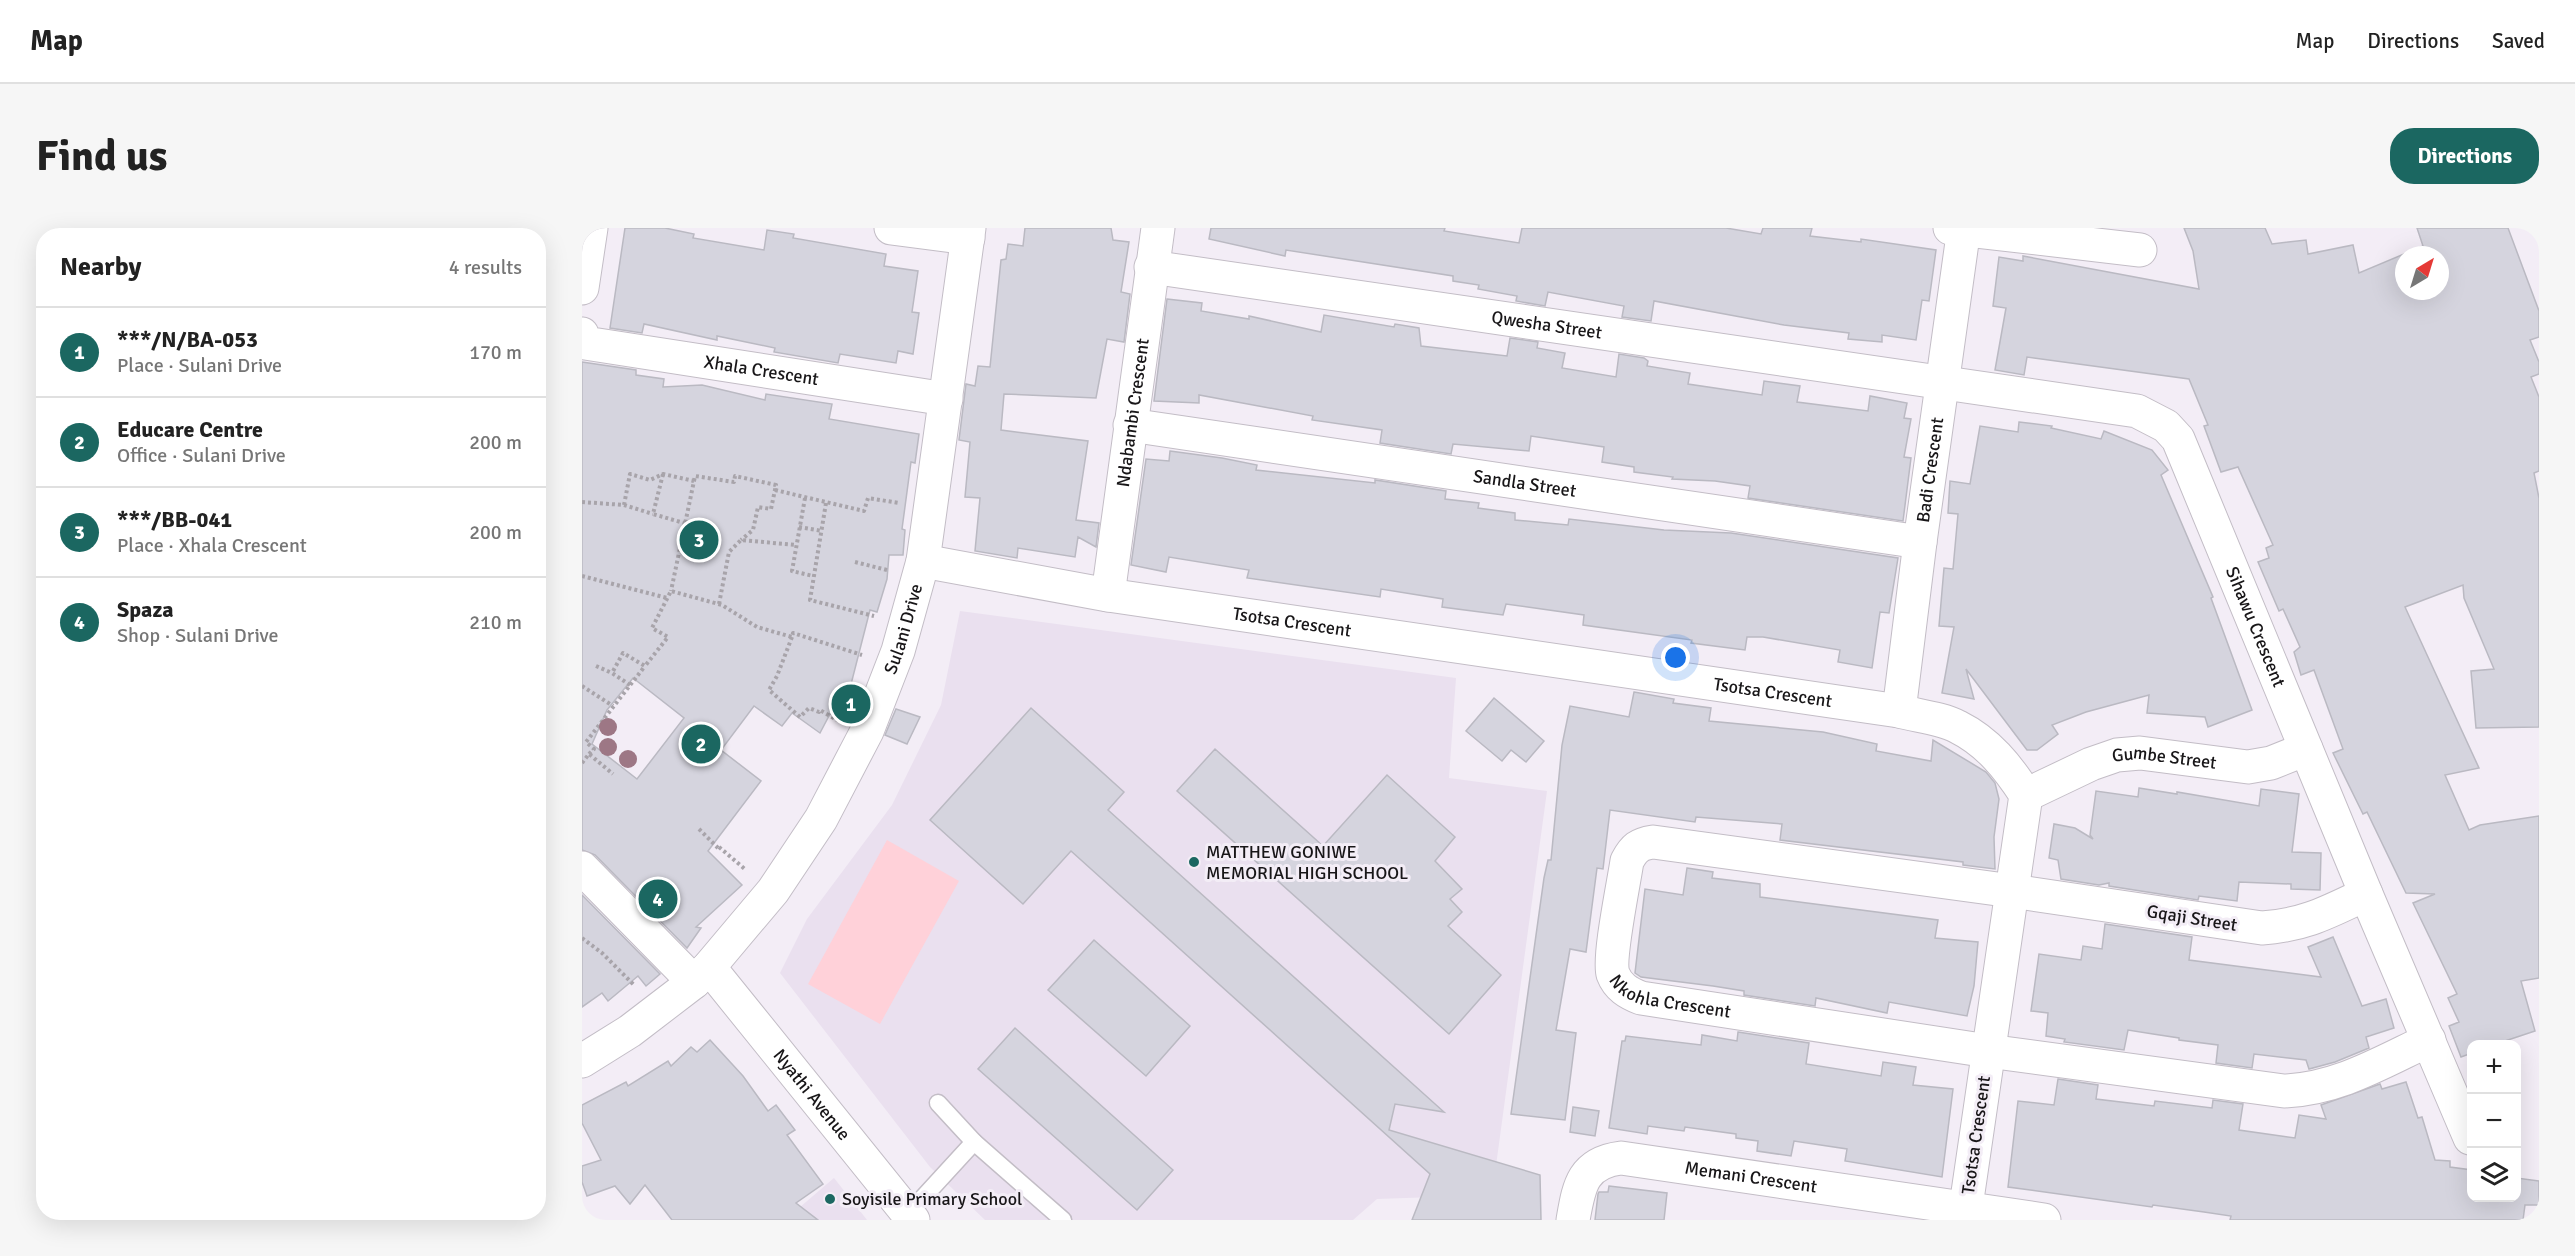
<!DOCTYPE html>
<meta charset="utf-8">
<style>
:root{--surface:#fff;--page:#f6f6f6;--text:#222;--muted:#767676;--line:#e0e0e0;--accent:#1b6761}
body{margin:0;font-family:Signika,sans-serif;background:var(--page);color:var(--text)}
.controls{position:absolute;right:18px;bottom:18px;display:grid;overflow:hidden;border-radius:12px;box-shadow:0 6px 24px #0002}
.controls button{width:54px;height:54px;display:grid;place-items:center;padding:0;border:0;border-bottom:2px solid var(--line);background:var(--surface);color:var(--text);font:30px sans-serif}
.compass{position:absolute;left:1813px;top:18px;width:54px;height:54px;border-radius:50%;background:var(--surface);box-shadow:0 6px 24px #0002;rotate:38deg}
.you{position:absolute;left:1094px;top:430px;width:21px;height:21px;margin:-15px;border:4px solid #fff;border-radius:50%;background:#1a73e8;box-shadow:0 0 0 9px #1a73e833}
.badge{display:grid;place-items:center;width:39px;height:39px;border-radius:50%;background:var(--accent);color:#fff;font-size:20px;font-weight:700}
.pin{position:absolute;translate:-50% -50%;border:3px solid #fff;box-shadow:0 2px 6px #0006}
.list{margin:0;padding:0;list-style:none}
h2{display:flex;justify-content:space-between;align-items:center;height:78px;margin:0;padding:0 24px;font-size:26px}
h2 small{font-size:20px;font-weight:400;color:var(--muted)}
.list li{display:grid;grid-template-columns:39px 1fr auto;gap:18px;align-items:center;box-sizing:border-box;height:90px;padding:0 24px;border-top:2px solid var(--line)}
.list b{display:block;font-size:22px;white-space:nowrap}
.list p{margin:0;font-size:20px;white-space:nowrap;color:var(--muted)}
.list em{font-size:20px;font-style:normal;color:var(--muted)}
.icon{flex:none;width:33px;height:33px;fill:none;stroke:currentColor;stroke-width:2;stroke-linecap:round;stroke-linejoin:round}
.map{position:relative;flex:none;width:1957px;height:992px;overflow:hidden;border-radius:24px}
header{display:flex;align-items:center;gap:36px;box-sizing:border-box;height:84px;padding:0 30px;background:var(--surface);border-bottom:2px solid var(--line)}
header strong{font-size:28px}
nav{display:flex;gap:33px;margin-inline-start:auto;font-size:21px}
.intro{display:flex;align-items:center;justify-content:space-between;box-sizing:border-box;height:144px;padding:0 36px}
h1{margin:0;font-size:42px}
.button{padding:15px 27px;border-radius:24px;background:var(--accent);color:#fff;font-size:21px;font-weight:700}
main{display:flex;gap:36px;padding:0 36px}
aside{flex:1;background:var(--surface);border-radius:24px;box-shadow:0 6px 24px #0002}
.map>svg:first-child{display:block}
.built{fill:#eae0ef}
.pitch{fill:#ffd1d9}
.building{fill:#d5d4de;stroke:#bab9c2;stroke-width:1.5;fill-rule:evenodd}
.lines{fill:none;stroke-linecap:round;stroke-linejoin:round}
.service-casing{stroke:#c3bdc6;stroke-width:19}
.minor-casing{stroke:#c3bdc6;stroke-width:35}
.path{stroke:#a8a4aa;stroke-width:4;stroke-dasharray:3 3;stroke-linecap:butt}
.service{stroke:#fff;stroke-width:16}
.minor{stroke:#fff;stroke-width:33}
.tree{fill:#9d7785}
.poi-dot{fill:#1b6761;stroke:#f3edf6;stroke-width:2}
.labels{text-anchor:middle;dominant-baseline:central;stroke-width:6;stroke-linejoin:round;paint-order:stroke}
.street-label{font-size:18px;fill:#181618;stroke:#f3edf6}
.poi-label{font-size:18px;fill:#181618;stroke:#f3edf6;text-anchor:start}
</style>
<header>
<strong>Map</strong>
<nav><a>Map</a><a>Directions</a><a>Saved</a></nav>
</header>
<div class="intro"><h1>Find us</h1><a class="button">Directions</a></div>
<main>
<aside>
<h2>Nearby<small>4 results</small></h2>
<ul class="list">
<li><span class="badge">1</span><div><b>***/N/BA-053</b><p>Place · Sulani Drive</p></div><em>170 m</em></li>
<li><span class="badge">2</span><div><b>Educare Centre</b><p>Office · Sulani Drive</p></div><em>200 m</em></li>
<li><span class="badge">3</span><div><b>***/BB-041</b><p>Place · Xhala Crescent</p></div><em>200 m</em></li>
<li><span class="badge">4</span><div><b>Spaza</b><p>Shop · Sulani Drive</p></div><em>210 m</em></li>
</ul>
</aside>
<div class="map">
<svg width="1957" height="992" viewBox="0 0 1957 992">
<rect width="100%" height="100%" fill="#f3edf6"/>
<g class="built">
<path d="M 378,383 L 874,450 L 867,550 L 965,563 L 910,967 L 795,971 L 771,992 L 403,992 L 348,939 L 198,745 L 225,691 L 310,577 L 359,477 Z"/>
<path d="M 252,950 L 285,992 L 203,992 Z"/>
</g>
<path class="pitch" d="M 305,612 L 377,653 L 298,796 L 226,756 Z"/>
<g class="building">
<path d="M 43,0 L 83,0 L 112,6 L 111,10 L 182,22 L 185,2 L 212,6 L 211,10 L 304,26 L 302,38 L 336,43 L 330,84 L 337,85 L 331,126 L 316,123 L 314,135 L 258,126 L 256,135 L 192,124 L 193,120 L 135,108 L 135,112 L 62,96 L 60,105 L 28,100 Z"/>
<path d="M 443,0 L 529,0 L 531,12 L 547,14 L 539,64 L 548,66 L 542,114 L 525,111 L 514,170 L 422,166 L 419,202 L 506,213 L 494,292 L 517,295 L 514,319 L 496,309 L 493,329 L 436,320 L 435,330 L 393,323 L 398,270 L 383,269 L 388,214 L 377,212 L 384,156 L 393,158 L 396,138 L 408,139 L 419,32 L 424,31 L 426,16 L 441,18 Z"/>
<path d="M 629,0 L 863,0 L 862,3 L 937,15 L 940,0 L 1144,0 L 1179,6 L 1181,0 L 1230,0 L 1228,8 L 1279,14 L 1279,11 L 1354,22 L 1347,73 L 1340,72 L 1334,112 L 1300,107 L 1300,114 L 1266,111 L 1267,105 L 1202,97 L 1072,73 L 1069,93 L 1040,89 L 1042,78 L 966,64 L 963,78 L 934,73 L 935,68 L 896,61 L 897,57 L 871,53 L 871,48 L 704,22 L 703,28 L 627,11 Z"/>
<path d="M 1602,0 L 1683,0 L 1690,16 L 1724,12 L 1726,26 L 1771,17 L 1777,45 L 1841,18 L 1835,0 L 1926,0 L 1957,83 L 1957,109 L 1948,112 L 1957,134 L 1957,146 L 1949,149 L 1957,169 L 1957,243 L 1952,245 L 1957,270 L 1957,499 L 1894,500 L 1889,443 L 1912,441 L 1882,370 L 1881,357 L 1823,379 L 1897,540 L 1863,547 L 1887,602 L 1898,597 L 1957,588 L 1957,750 L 1939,753 L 1953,803 L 1914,816 L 1890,816 L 1890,825 L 1879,829 L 1867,798 L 1877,794 L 1866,770 L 1875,766 L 1831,675 L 1853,666 L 1824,665 L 1785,584 L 1781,586 L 1751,525 L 1761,521 L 1732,442 L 1719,447 L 1712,424 L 1718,419 L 1701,381 L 1697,383 L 1676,334 L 1687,330 L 1684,320 L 1691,317 L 1656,239 L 1639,244 L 1622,198 L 1626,197 L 1607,151 L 1445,129 L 1442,147 L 1413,142 L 1424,80 L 1411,78 L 1417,29 L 1441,33 L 1441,28 L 1617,61 L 1611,23 ZM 1822,27 L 1858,27 L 1858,63 L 1822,63 Z"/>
<path d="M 585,71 L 620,75 L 619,83 L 667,91 L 667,88 L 739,104 L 742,87 L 812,99 L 813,96 L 837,100 L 839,118 L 925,128 L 928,110 L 956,114 L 955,120 L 983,125 L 980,140 L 1034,149 L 1037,126 L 1062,130 L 1066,133 L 1065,138 L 1108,145 L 1106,156 L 1180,167 L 1182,153 L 1218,158 L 1215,174 L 1286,183 L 1288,168 L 1325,175 L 1322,190 L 1329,191 L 1322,229 L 1329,230 L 1321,293 L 1166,270 L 1168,258 L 1133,253 L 1090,251 L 1091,249 L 1052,244 L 1052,239 L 1020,234 L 1022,219 L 949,208 L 947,223 L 871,216 L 869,226 L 798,215 L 800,202 L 730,192 L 731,188 L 617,167 L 617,175 L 572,173 Z"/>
<path d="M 0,134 L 54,142 L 54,147 L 82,151 L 81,159 L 120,157 L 183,172 L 184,166 L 250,176 L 247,191 L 337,206 L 333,235 L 329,234 L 320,301 L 323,302 L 321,327 L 307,327 L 305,351 L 295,384 L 288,382 L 267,464 L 278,468 L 268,494 L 248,486 L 238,505 L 210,485 L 200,498 L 172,478 L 139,522 L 179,553 L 126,623 L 160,657 L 114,699 L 119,700 L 105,720 L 13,627 L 0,622 ZM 51,450 L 102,490 L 55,551 L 10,516 L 25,482 Z"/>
<path d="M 1437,194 L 1470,198 L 1469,200 L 1519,211 L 1522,203 L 1570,222 L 1586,242 L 1579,247 L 1631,369 L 1629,370 L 1670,482 L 1626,499 L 1623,489 L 1565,485 L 1567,467 L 1504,484 L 1470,497 L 1476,506 L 1455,522 L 1445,522 L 1384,441 L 1392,471 L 1360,465 L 1372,399 L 1357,398 L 1362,340 L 1371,341 L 1376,286 L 1366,285 L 1368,253 L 1388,256 L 1398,198 L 1436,204 Z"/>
<path d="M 588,223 L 640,230 L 675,237 L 674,242 L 793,255 L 793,252 L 864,263 L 863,271 L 897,275 L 896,280 L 933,285 L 933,292 L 986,297 L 987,291 L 1082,302 L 1149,305 L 1316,330 L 1307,385 L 1298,384 L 1290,440 L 1256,434 L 1258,422 L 1181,409 L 1165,409 L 1163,422 L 1109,415 L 1110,412 L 1001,397 L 1002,387 L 924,376 L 921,387 L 860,379 L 861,371 L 799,361 L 798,369 L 665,350 L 667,342 L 587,329 L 584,344 L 549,337 L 564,231 L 587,233 Z"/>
<path d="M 1052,464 L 1092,471 L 1091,475 L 1129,480 L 1127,493 L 1241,504 L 1295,516 L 1294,523 L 1349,533 L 1351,512 L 1404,544 L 1413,555 L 1417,571 L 1412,609 L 1413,641 L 1381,637 L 1381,634 L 1198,612 L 1200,596 L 1114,589 L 1113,594 L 1028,582 L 1021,641 L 1015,640 L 1004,724 L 988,721 L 974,802 L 994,805 L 983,892 L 929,886 L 962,650 L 966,632 L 969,632 L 980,517 L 988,478 L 1047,489 Z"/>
<path d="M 912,470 L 962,513 L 944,534 L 929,522 L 920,533 L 884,503 Z"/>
<path d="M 449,480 L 542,564 L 526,582 L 862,884 L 813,876 L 807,902 L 958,947 L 959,992 L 830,992 L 848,946 L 489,623 L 441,676 L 348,592 Z"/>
<path d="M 314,481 L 338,489 L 325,516 L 303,507 Z"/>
<path d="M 633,521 L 741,618 L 805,547 L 873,609 L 853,633 L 880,661 L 868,671 L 880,684 L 866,698 L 919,747 L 867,806 L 595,563 Z"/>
<path d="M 1557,560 L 1595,566 L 1595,564 L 1677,578 L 1679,561 L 1717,566 L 1710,624 L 1739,625 L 1738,662 L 1709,661 L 1709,656 L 1657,654 L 1655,673 L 1617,668 L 1616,672 L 1527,658 L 1527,655 L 1517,657 L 1479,651 L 1476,632 L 1467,630 L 1472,596 L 1493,600 L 1511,611 L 1508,607 L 1514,563 L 1556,569 Z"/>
<path d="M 1105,640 L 1131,644 L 1130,650 L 1178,656 L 1178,669 L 1356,692 L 1353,710 L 1396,714 L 1392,758 L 1385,788 L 1307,774 L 1305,785 L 1234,770 L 1233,778 L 1162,767 L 1162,763 L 1131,758 L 1059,749 L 1053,745 L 1063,661 L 1101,667 Z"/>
<path d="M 0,667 L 78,746 L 64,758 L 56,748 L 26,773 L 20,765 L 0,779 Z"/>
<path d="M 1523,696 L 1610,709 L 1607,732 L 1739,749 L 1726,719 L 1751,709 L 1780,778 L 1804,771 L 1812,800 L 1784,809 L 1787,820 L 1753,834 L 1727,841 L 1724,832 L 1672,826 L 1670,840 L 1634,835 L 1636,817 L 1597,812 L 1597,810 L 1571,806 L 1546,802 L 1542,822 L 1482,814 L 1483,811 L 1464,808 L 1466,785 L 1449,783 L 1457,726 L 1499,732 L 1501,718 L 1520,721 Z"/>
<path d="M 512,712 L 608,798 L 564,848 L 466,762 Z"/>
<path d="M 433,800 L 591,942 L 555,982 L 396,841 Z"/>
<path d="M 1156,804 L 1227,815 L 1224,836 L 1299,848 L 1301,834 L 1334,839 L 1331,857 L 1371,861 L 1360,949 L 1263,933 L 1265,921 L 1212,913 L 1209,928 L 1175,923 L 1176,913 L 1154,910 L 1154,906 L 1103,899 L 1102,903 L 1066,898 L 1065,906 L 1027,900 L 1040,813 L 1043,813 L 1044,808 L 1119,817 L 1120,807 L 1155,813 Z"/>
<path d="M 128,812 L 161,848 L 186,883 L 194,877 L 213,902 L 205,907 L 241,956 L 214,975 L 236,992 L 90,992 L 63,957 L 48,976 L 33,958 L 5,968 L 0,954 L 0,938 L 19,932 L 0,895 L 0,877 L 44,854 L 46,858 L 86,833 L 89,838 L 109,819 L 115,824 Z"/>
<path d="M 1476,851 L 1516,857 L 1514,871 L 1572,878 L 1573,873 L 1630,880 L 1631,872 L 1661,876 L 1657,902 L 1713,910 L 1717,887 L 1744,891 L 1739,877 L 1798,856 L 1800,861 L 1824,854 L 1836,890 L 1840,889 L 1853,932 L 1868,933 L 1868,939 L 1890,942 L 1890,969 L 1935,969 L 1935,950 L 1957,953 L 1957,977 L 1943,977 L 1941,992 L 1648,992 L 1649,988 L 1622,984 L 1571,977 L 1570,979 L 1426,959 L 1436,873 L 1472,877 Z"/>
<path d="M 991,879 L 1017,883 L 1013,908 L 988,904 Z"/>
<path d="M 1027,958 L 1085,965 L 1082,992 L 1013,992 L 1016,966 L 1017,964 L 1026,964 Z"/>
</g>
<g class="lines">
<g class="service-casing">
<g id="service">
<path d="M 356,875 L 392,914"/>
<path d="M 326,986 L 392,914 L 481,992"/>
</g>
</g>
<g class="minor-casing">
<g id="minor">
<path d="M 309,0 L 386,10"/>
<path d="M 1368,0 L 1558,22"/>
<path id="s1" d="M 569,39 L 1555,183 L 1584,198 L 1596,211 L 1784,666 L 1888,910"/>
<path d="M 0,60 L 9,0"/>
<path id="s2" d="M 0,106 L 3,115 L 364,171"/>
<path id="s3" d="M 548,197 L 1338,314"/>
<path id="s4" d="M 341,333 L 526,367 L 1317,483 C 1335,488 1359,490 1376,499 C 1406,514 1426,539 1444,567 L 1382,992"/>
<path id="s5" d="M 526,367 L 576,0"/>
<path id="s6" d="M 1317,483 L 1338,314 L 1382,0"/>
<path id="s7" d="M 1444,567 L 1509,536 L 1535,527 L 1558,525 L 1666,539 L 1689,535 L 1724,521"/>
<path d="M 0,640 L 112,754"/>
<path id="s8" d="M 1784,666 C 1746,684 1723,697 1680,700 L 1430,663 L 1071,614 C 1057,616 1052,620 1045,633 C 1042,654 1026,730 1031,746 C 1036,759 1046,765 1059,770 L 1406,823 L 1702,863 C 1756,861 1800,834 1847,812"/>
<path id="s9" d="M 127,739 L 331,992"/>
<path id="s10" d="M 0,833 L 48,803 L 112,754 L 127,739 L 191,663 L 239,591 L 285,503 L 316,423 L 341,333 L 387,0"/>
<path id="s11" d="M 991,992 C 997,958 1000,935 1039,930 L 1462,992"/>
</g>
</g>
<g class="path">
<path d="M 81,246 L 71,286 L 102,295"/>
<path d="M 112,253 L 113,248 L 152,254 L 153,248 L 194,257 L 189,281 L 176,279 L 171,302 L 159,312"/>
<path d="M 193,262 L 282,283 L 286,270 L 317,275"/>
<path d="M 223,270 L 210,343 L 231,348"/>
<path d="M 0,274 L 42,277 L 71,286"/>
<path d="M 244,275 L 228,372 L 292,388"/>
<path d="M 42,277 L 48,246 L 68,252 L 81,246 L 112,253 L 89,363"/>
<path d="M 217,299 L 240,303"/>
<path d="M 273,334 L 305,342"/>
<path d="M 0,348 L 85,370"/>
<path d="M 137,376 L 147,324 L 159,312 L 214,317"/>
<path d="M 210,409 L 195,448 L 187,462 L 218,489 L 227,480 L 237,484 L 238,482 L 255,492"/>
<path d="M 14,438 L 30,445"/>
<path d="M 48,457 L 30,445 L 41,425 L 63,438 L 86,409 L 70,400 L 89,363 L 140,377 L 175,399 L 210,409 L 211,405 L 280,427"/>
<path d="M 0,458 L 31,478"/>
<path d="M 7,526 L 12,521 L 4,514 L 63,438"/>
<path d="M 0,535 L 7,526 L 31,546"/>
<path d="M 117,601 L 136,620"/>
<path d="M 137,619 L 164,642"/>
<path d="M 0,710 L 20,725 L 53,758"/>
</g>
<use href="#service" class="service"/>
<use href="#minor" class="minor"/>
</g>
<g class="tree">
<circle cx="26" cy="499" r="9"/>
<circle cx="26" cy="519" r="9"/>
<circle cx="46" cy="531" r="9"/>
</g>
<g class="poi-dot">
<circle cx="612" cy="634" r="6"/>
<circle cx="248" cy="971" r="6"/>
</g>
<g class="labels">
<g class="street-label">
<text stroke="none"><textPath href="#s1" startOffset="400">Qwesha Street</textPath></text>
<text stroke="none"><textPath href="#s2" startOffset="188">Xhala Crescent</textPath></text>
<text stroke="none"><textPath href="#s5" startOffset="184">Ndabambi Crescent</textPath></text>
<text stroke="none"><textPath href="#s6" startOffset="243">Badi Crescent</textPath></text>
<text stroke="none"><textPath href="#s3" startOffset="399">Sandla Street</textPath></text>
<text stroke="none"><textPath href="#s4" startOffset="374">Tsotsa Crescent</textPath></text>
<text stroke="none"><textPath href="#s1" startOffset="1250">Sihawu Crescent</textPath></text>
<text stroke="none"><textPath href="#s10" startOffset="552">Sulani Drive</textPath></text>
<text stroke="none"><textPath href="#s4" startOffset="860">Tsotsa Crescent</textPath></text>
<text stroke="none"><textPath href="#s7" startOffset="147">Gumbe Street</textPath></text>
<text transform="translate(1610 690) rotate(9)">Gqaji Street</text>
<text stroke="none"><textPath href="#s8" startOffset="939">Nkohla Crescent</textPath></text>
<text stroke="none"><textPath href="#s9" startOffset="164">Nyathi Avenue</textPath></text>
<text transform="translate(1394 907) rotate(-82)">Tsotsa Crescent</text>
<text stroke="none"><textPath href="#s11" startOffset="218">Memani Crescent</textPath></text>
</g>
<g class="poi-label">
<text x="624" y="624">MATTHEW GONIWE<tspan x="624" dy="21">MEMORIAL HIGH SCHOOL</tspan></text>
<text x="260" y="971">Soyisile Primary School</text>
</g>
</g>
</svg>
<div class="controls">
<button>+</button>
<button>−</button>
<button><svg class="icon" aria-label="layers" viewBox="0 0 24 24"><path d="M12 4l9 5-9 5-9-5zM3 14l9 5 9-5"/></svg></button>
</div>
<svg class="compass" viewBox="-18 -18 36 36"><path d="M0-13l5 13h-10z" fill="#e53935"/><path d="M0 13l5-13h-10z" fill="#767676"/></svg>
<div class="you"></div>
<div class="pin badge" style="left:269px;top:476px">1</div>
<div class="pin badge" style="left:119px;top:516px">2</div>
<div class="pin badge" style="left:117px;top:312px">3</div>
<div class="pin badge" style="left:76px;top:671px">4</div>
</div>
</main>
